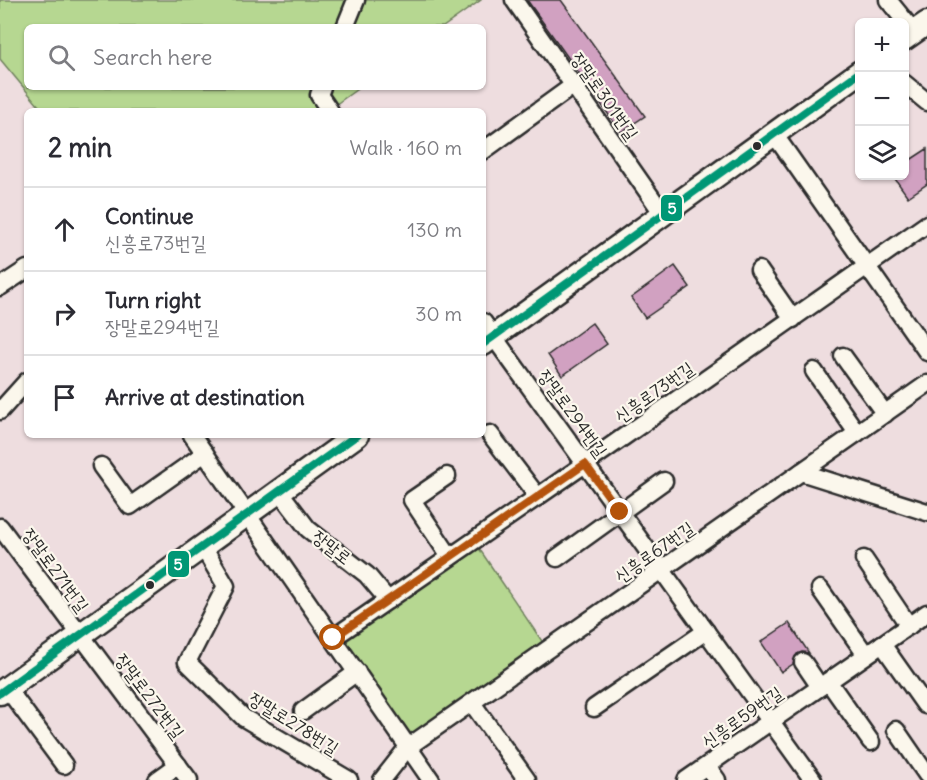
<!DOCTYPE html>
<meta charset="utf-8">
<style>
:root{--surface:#fff;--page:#f2f2f3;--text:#2b2b33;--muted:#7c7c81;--line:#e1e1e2}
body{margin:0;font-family:Delius,"Poor Story",sans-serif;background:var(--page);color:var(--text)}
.controls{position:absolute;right:18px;top:18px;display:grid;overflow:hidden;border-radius:9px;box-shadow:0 2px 4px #0004}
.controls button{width:54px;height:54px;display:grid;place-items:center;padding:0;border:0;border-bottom:2px solid var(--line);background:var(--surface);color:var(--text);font:30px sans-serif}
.stop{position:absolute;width:18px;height:18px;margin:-14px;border:4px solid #b45309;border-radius:50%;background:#fff}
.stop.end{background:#b45309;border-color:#fff;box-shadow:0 2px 6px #0008}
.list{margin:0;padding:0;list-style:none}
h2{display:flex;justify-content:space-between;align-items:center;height:78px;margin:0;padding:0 24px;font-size:26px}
h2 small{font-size:20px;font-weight:400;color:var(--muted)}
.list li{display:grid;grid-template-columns:39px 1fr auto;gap:18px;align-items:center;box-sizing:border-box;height:84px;padding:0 24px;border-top:2px solid var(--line)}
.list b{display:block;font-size:22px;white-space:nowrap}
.list p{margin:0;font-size:20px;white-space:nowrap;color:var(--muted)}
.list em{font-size:20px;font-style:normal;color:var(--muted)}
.icon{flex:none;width:33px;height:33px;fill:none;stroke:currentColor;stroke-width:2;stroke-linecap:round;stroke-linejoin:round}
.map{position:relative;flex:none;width:927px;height:780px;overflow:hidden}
.search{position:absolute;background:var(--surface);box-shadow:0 2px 4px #0004;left:24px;top:24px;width:462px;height:66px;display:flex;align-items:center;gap:15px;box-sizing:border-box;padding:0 21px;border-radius:9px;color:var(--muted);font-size:22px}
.panel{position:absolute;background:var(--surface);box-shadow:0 2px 4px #0004;left:24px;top:108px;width:462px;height:330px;border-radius:9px}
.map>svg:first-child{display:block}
.green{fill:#b6d791;stroke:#70815e;stroke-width:1.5}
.building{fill:#d1a1c1;stroke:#2b2b2b;stroke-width:1.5}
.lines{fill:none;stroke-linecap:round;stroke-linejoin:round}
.street-casing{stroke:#2b2b2b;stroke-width:21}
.secondary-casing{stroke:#2b2b2b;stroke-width:27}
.street{stroke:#fbf7ec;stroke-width:16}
.secondary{stroke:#fbf7ec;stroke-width:22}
.bus-1-casing{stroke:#fbf7ec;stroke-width:12}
.bus-1{stroke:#009775;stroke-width:8}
.route{stroke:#b45309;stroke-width:8}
.bus-dot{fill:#2b2b2b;stroke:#fbf7ec;stroke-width:2}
.labels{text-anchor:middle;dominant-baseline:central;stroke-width:4.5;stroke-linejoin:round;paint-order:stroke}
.street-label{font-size:18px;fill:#2b2b2b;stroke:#fbf7ec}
.line-badge{stroke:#fbf7ec;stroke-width:2}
.badge-label{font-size:16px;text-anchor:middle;font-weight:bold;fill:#fff}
</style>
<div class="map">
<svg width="927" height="780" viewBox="0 0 927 780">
<rect width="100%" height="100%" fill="#eedddf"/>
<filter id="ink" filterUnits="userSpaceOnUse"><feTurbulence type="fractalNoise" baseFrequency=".0167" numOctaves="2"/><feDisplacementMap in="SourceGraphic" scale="12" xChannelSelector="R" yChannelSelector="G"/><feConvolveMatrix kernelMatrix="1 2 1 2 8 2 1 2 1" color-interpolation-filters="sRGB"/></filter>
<g filter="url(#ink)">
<g class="green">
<path d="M 0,0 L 357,0 L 346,27 L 27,27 L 27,87 L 322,87 L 330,111 L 43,111 L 0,59 Z"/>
<path d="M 362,0 L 481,0 L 443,27 L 351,27 Z"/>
<path d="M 326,87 L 360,87 L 332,107 Z"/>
<path d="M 474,541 L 548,650 L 408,747 L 333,638 Z"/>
</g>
<g class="building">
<path d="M 527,0 L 561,0 L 645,116 L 621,132 Z"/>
<path d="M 927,149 L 927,184 L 908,197 L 893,176 L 904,176 L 904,164 Z"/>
<path d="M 675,266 L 690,287 L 645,318 L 631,298 Z"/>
<path d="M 592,323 L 607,344 L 562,376 L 548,355 Z"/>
<path d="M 789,623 L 809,653 L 802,652 L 797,654 L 793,664 L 781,672 L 761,642 Z"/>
</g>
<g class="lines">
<g class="street-casing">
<g id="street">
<path d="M 514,0 L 663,214"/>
<path d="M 888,0 L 914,32"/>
<path d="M 345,27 L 356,0"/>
<path d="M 904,83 L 927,102"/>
<path d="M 322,87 L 319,95 L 330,111"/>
<path d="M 774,134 L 927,352"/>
<path d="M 483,151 L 574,85"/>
<path d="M 759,270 L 793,319"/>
<path d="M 0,287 L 27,269"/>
<path d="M 483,322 L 813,780"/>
<path d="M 843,356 L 885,414"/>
<path d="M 814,371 L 857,433"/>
<path d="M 0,411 L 27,381"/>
<path d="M 490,434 L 538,497"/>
<path d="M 192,435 L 431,780"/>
<path d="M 101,466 L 130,506 L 205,453"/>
<path d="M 801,472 L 927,512"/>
<path d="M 447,476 L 412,500 L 450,557"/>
<path d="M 279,491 L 308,529 L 367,575 L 388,600"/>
<path d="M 0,527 L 189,780"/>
<path d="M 203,547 L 226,586 L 187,662 L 244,718 L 349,780"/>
<path d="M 557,558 L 664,481"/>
<path d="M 864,559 L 909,626"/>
<path d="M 820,589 L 866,655"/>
<path d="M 333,638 L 585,464 L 927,224"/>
<path d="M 882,644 L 925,705"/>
<path d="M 803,662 L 820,687"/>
<path d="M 828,681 L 871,742"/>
<path d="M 7,688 L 64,765"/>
<path d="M 472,703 L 527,780"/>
<path d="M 594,708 L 706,631"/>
<path d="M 303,711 L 357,672"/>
<path d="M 896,730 L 927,775"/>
<path d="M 707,766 L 717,780"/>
<path d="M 157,780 L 178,765"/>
<path d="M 382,780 L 408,747 L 927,384"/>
<path d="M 686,780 L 927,613"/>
</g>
</g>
<g class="secondary-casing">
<g id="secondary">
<path d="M 904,39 L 927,23"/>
<path d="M 483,344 L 860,72"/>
<path d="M 0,693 L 357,435"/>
</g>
</g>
<use href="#street" class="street"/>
<use href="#secondary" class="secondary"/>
<g class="bus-1-casing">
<g id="bus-1">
<path d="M 483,344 L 860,72"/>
<path d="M 0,693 L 357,435"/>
</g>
</g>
<use href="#bus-1" class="bus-1"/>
</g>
</g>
<g class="lines" filter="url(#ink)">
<path class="route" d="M 333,638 L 585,464 L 620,512"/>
</g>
<g class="bus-dot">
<circle cx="757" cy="146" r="5"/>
<circle cx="150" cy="585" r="5"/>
</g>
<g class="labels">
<g class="street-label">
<text transform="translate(605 96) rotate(55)">장말로301번길</text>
<text transform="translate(654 392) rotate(-35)">신흥로73번길</text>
<text transform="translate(573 413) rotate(54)">장말로294번길</text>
<text transform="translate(332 547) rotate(38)">장말로</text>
<text transform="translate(654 552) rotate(-35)">신흥로67번길</text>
<text transform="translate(56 570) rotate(54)">장말로271번길</text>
<text transform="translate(150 696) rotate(53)">장말로272번길</text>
<text transform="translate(742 717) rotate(-35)">신흥로59번길</text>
<text transform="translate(294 723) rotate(32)">장말로278번길</text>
</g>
</g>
<g class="line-badge">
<rect x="660" y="194" width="23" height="28" rx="6" fill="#009775"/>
<rect x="167" y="550" width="23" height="28" rx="6" fill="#009775"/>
</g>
<g class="badge-label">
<text x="672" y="214">5</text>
<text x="178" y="570">5</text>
</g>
</svg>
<div class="controls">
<button>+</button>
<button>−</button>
<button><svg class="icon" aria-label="layers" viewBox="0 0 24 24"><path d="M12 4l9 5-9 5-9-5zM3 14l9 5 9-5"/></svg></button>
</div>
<div class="stop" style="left:333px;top:638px"></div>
<div class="stop end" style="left:620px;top:512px"></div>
<div class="search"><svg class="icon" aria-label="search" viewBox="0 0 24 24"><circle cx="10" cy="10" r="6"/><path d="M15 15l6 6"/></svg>Search here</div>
<section class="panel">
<h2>2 min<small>Walk · 160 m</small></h2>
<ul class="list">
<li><svg class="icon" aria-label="ahead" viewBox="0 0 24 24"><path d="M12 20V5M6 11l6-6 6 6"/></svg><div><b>Continue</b><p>신흥로73번길</p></div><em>130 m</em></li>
<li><svg class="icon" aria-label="right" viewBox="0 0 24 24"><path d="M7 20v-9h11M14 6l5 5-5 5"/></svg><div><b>Turn right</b><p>장말로294번길</p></div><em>30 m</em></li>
<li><svg class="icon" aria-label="arrive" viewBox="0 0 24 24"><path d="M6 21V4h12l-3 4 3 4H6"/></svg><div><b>Arrive at destination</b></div></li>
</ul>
</section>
</div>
